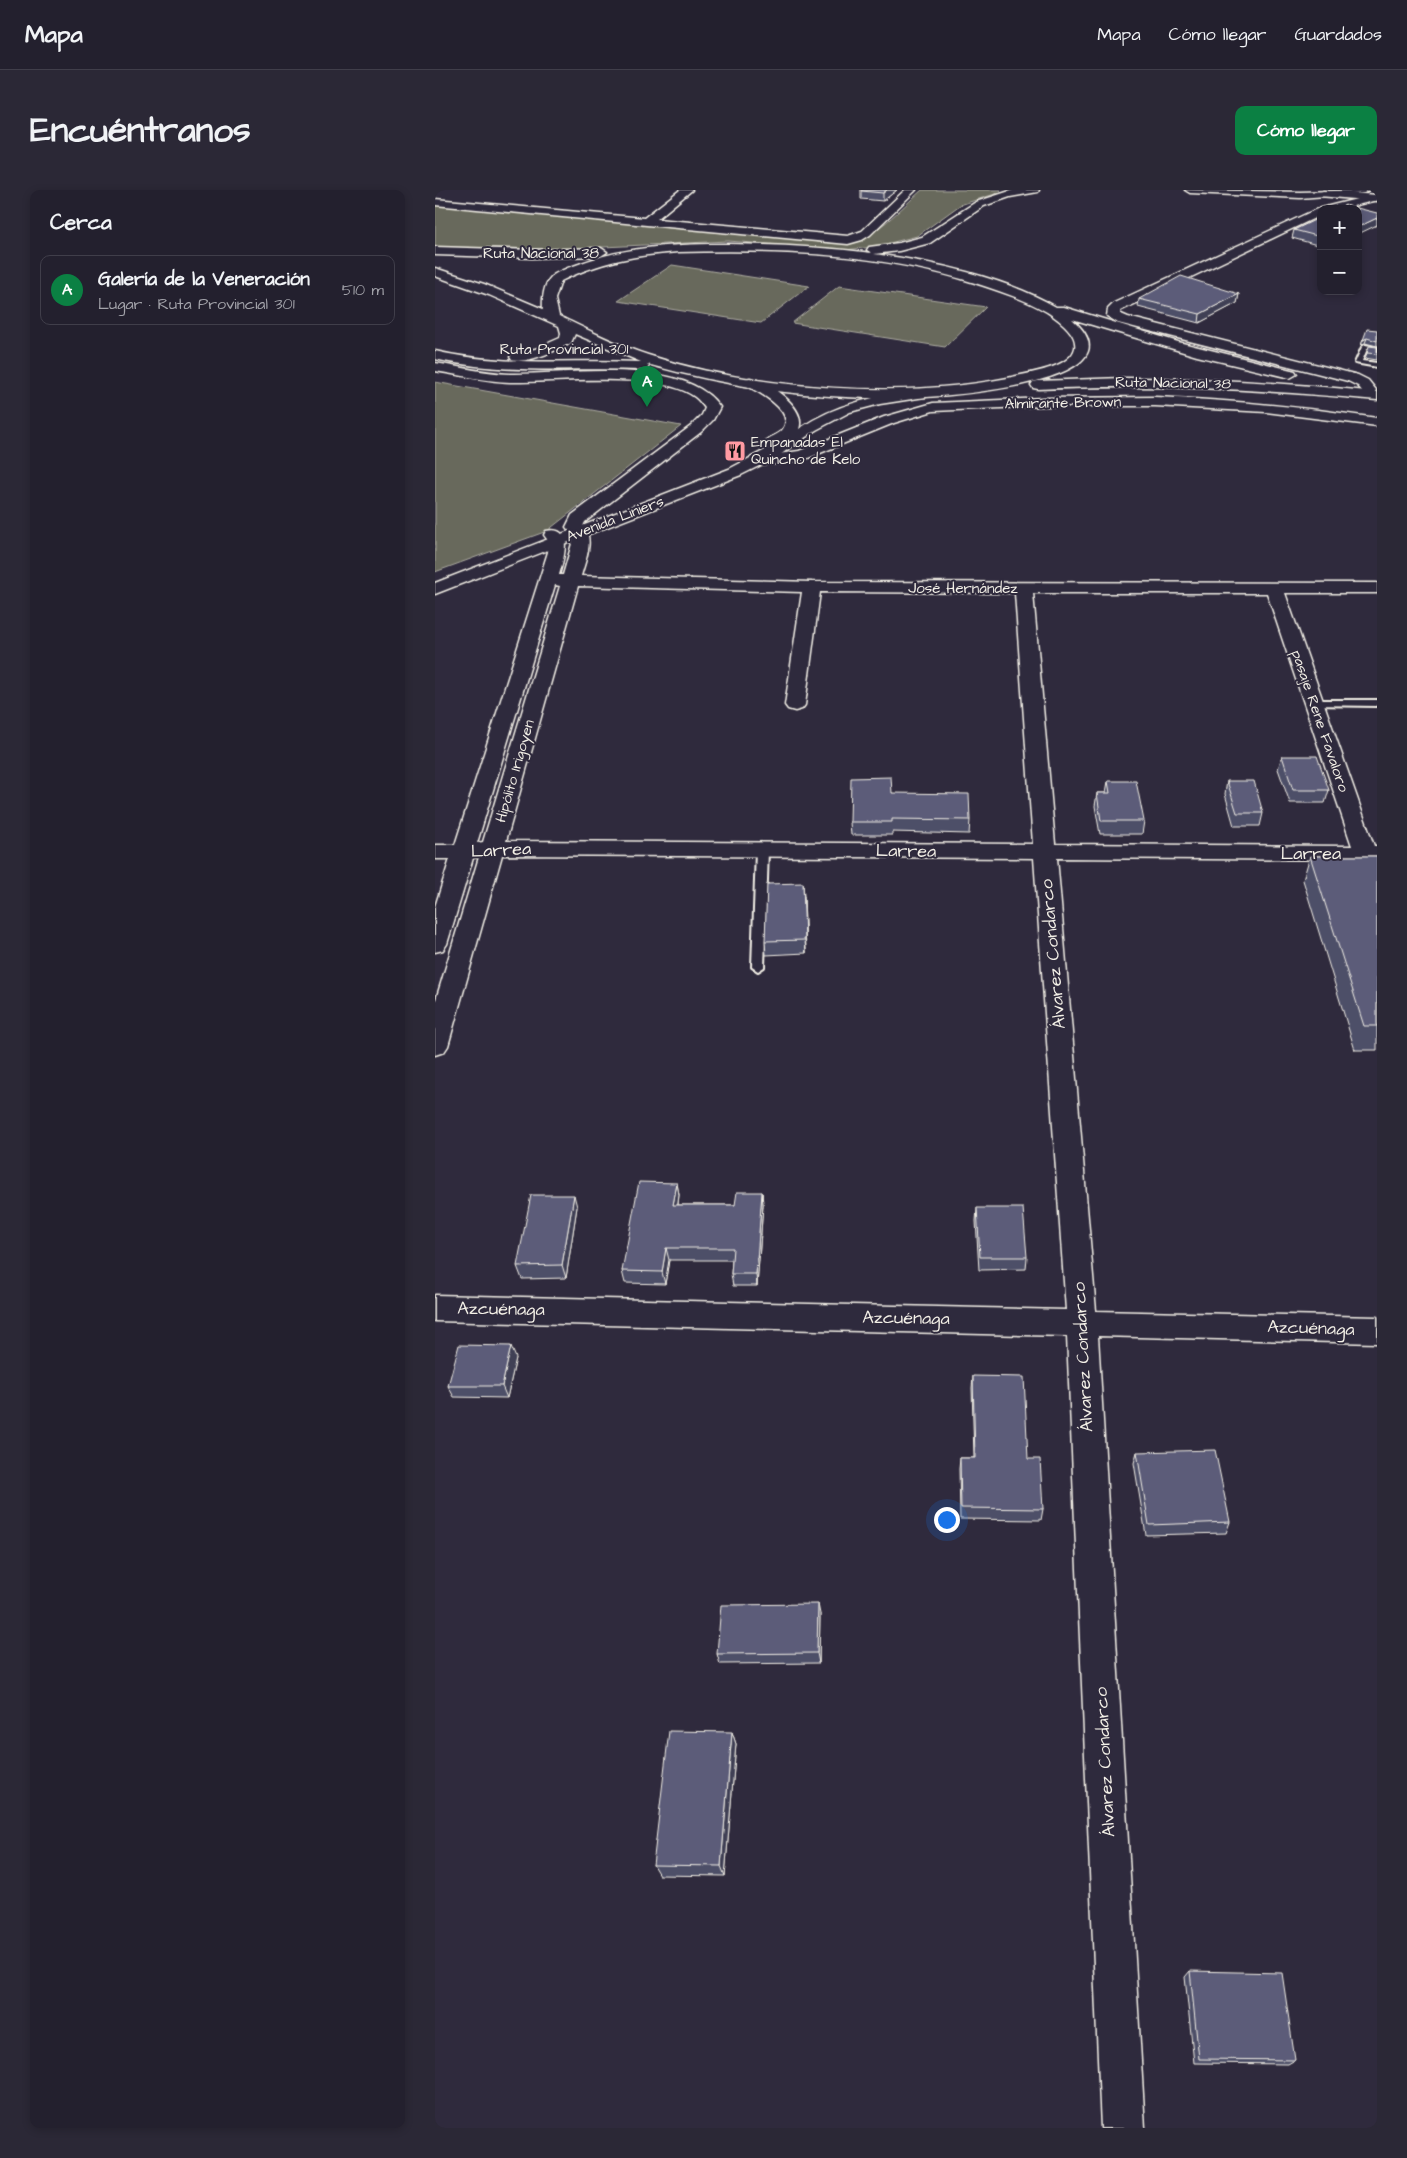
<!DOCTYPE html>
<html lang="es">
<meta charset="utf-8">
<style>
:root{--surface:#23202e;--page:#2b2836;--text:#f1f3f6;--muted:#a3a3aa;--line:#403e4a;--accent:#0b8043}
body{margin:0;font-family:"Architects Daughter",sans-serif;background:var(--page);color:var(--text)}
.controls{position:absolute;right:15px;top:15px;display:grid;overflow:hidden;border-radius:10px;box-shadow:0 2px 8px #0003}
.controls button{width:45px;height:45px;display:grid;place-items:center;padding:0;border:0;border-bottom:1px solid var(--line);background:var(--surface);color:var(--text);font:25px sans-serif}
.you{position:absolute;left:511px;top:1329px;width:18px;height:18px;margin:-12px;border:4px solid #fff;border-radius:50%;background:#1a73e8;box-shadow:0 0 0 8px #1a73e833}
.badge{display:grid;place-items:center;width:32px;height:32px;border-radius:50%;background:var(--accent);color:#fff;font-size:16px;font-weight:700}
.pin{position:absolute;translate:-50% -41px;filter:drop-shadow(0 1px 2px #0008)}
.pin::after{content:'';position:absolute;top:26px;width:18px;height:15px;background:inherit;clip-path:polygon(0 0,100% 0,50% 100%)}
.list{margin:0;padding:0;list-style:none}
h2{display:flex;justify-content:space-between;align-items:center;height:65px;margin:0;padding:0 20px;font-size:21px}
h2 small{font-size:16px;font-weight:400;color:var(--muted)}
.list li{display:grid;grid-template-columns:32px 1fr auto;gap:15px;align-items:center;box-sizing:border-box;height:70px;margin:0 10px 10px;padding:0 10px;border:1px solid var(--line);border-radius:10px}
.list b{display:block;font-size:19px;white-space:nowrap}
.list p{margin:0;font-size:16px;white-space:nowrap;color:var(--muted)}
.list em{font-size:16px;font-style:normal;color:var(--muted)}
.map{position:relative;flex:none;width:942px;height:1938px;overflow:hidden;border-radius:10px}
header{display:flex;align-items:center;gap:30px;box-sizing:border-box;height:70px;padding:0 25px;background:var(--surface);border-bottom:1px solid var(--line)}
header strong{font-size:24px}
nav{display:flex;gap:28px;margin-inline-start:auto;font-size:18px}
.intro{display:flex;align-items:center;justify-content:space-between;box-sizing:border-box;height:120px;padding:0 30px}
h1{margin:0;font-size:35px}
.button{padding:12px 22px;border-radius:10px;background:var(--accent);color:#fff;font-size:18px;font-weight:700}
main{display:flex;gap:30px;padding:0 30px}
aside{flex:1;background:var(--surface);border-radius:10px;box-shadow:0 2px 8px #0003}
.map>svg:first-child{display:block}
.green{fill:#68695b;stroke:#aeada2}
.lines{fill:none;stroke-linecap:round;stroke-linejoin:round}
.service-casing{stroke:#f4f1e8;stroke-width:4}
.minor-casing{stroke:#f4f1e8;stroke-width:3}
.tertiary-casing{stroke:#f4f1e8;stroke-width:3}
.secondary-casing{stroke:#f4f1e8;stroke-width:3}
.primary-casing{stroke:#f4f1e8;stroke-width:3}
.service{fill:#2f2a3d;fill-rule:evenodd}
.minor{fill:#2f2a3d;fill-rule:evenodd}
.tertiary{fill:#2f2a3d;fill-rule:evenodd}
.secondary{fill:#2f2a3d;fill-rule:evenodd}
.primary{fill:#2f2a3d;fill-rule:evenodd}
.wall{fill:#4e4f68;stroke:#f4f1e8}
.shaded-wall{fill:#404055;stroke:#f4f1e8}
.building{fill:#5b5c79;stroke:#f4f1e8}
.labels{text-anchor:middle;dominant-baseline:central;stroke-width:4;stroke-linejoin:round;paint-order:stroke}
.far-street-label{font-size:15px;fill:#f4f1e8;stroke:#2f2a3d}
.far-poi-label{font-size:15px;fill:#f4f1e8;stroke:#2f2a3d;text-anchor:start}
.street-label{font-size:18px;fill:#f4f1e8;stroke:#2f2a3d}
</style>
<header>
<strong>Mapa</strong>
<nav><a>Mapa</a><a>Cómo llegar</a><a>Guardados</a></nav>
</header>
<div class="intro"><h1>Encuéntranos</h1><a class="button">Cómo llegar</a></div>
<main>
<aside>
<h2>Cerca<small></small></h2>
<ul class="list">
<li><span class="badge">A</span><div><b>Galería de la Veneración</b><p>Lugar · Ruta Provincial 301</p></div><em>510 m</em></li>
</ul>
</aside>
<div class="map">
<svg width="942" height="1938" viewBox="0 0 942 1938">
<rect width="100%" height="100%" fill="#2f2a3d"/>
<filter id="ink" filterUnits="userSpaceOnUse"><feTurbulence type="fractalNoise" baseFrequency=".02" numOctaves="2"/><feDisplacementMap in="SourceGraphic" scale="10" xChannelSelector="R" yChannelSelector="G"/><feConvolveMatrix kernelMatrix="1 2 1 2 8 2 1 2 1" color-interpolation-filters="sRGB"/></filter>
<g filter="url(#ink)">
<g class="green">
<path d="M 487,0 L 566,0 L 563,3 L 525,15 L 482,46 L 439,57 L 409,60 L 293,51 L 126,59 L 0,57 L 0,15 L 412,53 C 438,50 467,17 487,0 Z"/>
<path d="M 237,75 L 374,96 L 326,133 L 183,111 Z"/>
<path d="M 404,96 L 551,117 L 510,157 L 357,133 Z"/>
<path d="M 0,192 L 246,236 L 112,341 L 0,382 Z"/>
</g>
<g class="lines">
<g class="service-casing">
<g id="service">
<path d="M 930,155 L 942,157 L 942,161 L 932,159 L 927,171 L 942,173 L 942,177 L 920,173 L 927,157 Z"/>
<path d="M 879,510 L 942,510 L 942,516 L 876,515 L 874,513 Z"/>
<path d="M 327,657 L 333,660 L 329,777 L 323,781 L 317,777 L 321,660 Z"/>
</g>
</g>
<g class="minor-casing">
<g id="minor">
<path d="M 245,0 L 257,0 L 222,29 L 413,46 L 427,41 L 470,0 L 481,0 L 435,45 L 427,50 L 413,54 L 0,15 L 0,9 L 209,28 Z"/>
<path d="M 942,4 L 942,10 L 906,19 L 886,19 L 886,25 L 685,121 L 686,124 L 693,127 L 923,185 L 933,190 L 941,200 L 939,203 L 929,203 L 923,196 L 913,191 L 683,133 L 672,126 L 673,119 L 679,113 L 882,19 Z"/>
<path d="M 0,173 C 25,177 50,183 75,184 C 131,185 249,165 285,217 L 278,230 L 266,242 L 150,332 L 148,336 C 160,349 150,371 146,386 L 377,392 L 942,393 L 942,403 L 850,403 L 939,656 L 942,656 L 942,670 L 622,668 L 661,1121 L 942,1127 L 942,1153 L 663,1146 L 710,1938 L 666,1938 L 632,1146 L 0,1131 L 0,1105 L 631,1120 L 599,668 L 67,665 L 13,856 L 9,862 L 0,865 L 0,813 L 44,667 L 38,668 L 12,754 L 8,760 L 0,762 L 0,717 L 15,669 L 0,669 L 0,655 L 20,655 L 113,362 L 114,352 L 109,345 L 111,341 C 140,334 128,371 124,385 L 128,385 L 138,350 L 137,344 L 131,337 L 137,325 L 256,236 L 267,225 L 270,218 C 267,214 264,210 260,207 C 224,180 120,193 75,192 C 50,191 25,185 0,181 ZM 120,395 L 125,396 L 48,652 L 42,653 ZM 143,396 L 367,402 L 350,515 L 353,519 L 360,521 L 367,519 L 370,515 L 385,402 L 580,403 L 598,654 L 71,651 ZM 598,403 L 832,403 L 917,656 L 620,654 Z"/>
<path d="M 720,207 C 795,210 868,217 942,228 L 942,236 L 831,222 L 720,216 L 609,216 L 498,221 L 459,233 L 373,268 L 345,274 L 316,274 L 314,271 L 316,268 L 364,261 L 449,227 L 498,213 L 609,208 Z"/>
</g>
</g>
<g class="tertiary-casing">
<path id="tertiary" d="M 888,1 L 942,5 L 942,11 L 884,6 L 882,4 Z"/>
</g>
<g class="secondary-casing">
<path id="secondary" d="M 315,188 C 333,192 372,217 364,239 C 403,212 444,206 490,199 L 495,200 L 497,203 L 495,206 L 490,207 L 445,214 L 415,222 L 381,240 L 342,267 L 306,285 L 0,404 L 0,393 L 294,279 L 336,257 L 332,256 L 329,253 C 334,246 344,245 348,239 C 361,221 322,201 310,195 L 308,192 L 310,189 Z"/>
</g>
<g class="primary-casing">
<g id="primary">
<path d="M 578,0 L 604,0 L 603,2 L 575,7 L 549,16 L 495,53 L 464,61 L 439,64 C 495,71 572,88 621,117 L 629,117 L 743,152 L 860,181 L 862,184 L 855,188 L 762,166 L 637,129 C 645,136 657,149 653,161 C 641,197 506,207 471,208 C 437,209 403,207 369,204 C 316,199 263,188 212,174 L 214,176 L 212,179 L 207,180 C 137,177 69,185 0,169 L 0,161 C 68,177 136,169 206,172 L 140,144 L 136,153 C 121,160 94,174 77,170 L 75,167 L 77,164 L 100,159 L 125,148 L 126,143 L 124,136 L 54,105 L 0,86 L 0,78 L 49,94 L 108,119 C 107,109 109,94 116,87 C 123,81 135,77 144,74 C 191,56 243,54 293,54 C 341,55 389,57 437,63 L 432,60 L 434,57 L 464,53 L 487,47 L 541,12 ZM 243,62 C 342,59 445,63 540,93 C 564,101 590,109 612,122 C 623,129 643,143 640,158 C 636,176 601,182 586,185 C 477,211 319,200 213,165 C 182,155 153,140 124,126 L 120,109 L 126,91 C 164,72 201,65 243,62 Z"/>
<path d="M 750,0 L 865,2 L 934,0 L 929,3 L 865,8 L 755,3 Z"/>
<path d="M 0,57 L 97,60 L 166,58 L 172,62 L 166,66 L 97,68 L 0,65 Z"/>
<path d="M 688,188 C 773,188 857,193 942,202 L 942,210 C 829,199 717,194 603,199 L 598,198 L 596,195 L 598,192 L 603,191 Z"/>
</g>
</g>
<use href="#service" class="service"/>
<use href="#minor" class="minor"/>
<use href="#tertiary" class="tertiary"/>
<use href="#secondary" class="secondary"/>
<use href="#primary" class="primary"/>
</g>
<g class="wall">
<path d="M 426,0 L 462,0 L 448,11 L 426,9 Z"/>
<path d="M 886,27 L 886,56 L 857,48 L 859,40 Z"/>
<path d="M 804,104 L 802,113 L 764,133 L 703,117 L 704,109 Z"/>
<path d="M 942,140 L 942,156 L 930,153 L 926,155 L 928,150 Z"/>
<path d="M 942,157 L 942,170 L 930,168 L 932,163 Z"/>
<path d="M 847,566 L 894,600 L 890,613 L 855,613 L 843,579 Z"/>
<path d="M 673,591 L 709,631 L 707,644 L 665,644 L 660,616 L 662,603 L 671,603 Z"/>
<path d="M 792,591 L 828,623 L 825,636 L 799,636 L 790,604 Z"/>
<path d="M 457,603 L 535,630 L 534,644 L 457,642 L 457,645 L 416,645 L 415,632 Z"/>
<path d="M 875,666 L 942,666 L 942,860 L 920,860 L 868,690 Z"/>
<path d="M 369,706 L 371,763 L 331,765 L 330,751 Z"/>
<path d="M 242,993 L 244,1005 L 243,1015 L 300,1015 L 327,1002 L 328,1015 L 322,1096 L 298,1096 L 296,1084 L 297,1070 L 234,1070 L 230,1094 L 190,1093 L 187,1081 Z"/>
<path d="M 142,1017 L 131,1088 L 87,1089 L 82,1076 Z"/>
<path d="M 542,1018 L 592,1067 L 591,1079 L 544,1080 L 541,1031 Z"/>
<path d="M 81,1168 L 72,1208 L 19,1207 L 13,1196 Z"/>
<path d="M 538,1186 L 593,1269 L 608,1319 L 606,1330 L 525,1329 L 524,1279 L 525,1268 L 539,1268 L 537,1198 Z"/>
<path d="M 702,1262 L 795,1332 L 791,1343 L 711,1345 L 699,1273 Z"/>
<path d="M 385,1424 L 384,1473 L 285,1474 L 282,1464 Z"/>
<path d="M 297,1542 L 301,1554 L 290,1686 L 224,1685 L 218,1675 Z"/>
<path d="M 755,1781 L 860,1870 L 853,1874 L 759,1873 L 750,1787 Z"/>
</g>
<g class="shaded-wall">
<path d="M 452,0 L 462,0 L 448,11 L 448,3 Z"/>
<path d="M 942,28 L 942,35 L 923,44 L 923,37 Z"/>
<path d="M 804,104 L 802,113 L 764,133 L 765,124 Z"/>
<path d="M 932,148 L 930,153 L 926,155 L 928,150 Z"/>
<path d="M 368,693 L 369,706 L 371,763 L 370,750 Z"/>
<path d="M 242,993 L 244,1005 L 241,1028 L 238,1015 Z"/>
<path d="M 327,1002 L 328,1015 L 322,1096 L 321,1084 Z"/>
<path d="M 139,1005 L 142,1017 L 131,1088 L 127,1075 Z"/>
<path d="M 231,1058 L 234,1070 L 230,1094 L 227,1082 Z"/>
<path d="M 76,1156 L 81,1168 L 72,1208 L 67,1196 Z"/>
<path d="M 383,1414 L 385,1424 L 384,1473 L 382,1463 Z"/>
<path d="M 297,1542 L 301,1554 L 290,1686 L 286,1676 Z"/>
</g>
<g class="building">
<path d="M 426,0 L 452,0 L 448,3 L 426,1 Z"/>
<path d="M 910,15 L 942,23 L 942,28 L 923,37 L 923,19 L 903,19 Z"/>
<path d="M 886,27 L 886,47 L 859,40 Z"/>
<path d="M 746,86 L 804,104 L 765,124 L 704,109 Z"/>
<path d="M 932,139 L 942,140 L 942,151 L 932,148 L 928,150 Z"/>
<path d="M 934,156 L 942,157 L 942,164 L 932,163 Z"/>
<path d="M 847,566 L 882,566 L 894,600 L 858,600 Z"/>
<path d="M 456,587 L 457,603 L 534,604 L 535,630 L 457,629 L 457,632 L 415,632 L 416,588 Z"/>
<path d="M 673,591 L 701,591 L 709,631 L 666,631 L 662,603 L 675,603 Z"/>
<path d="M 792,591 L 819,591 L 828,623 L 802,623 Z"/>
<path d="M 875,666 L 942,666 L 942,836 L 929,836 Z"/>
<path d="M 368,693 L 370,750 L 330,751 L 332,694 Z"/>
<path d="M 204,992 L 242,993 L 238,1015 L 300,1015 L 302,1002 L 327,1002 L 321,1084 L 296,1084 L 298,1058 L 231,1058 L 227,1082 L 187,1081 Z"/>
<path d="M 96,1005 L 139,1005 L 127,1075 L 82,1076 Z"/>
<path d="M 542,1018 L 588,1018 L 592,1067 L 545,1067 Z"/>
<path d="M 24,1155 L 76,1156 L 67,1196 L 13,1196 Z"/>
<path d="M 538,1186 L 589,1187 L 593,1269 L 605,1269 L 608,1319 L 526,1318 L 525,1268 L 540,1268 Z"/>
<path d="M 780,1260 L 795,1332 L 714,1335 L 702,1262 Z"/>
<path d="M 383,1414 L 382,1463 L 282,1464 L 286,1415 Z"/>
<path d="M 234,1541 L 297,1542 L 286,1676 L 218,1675 Z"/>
<path d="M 755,1781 L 847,1783 L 860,1870 L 764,1869 Z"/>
</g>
</g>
<defs>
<g id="restaurant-square" transform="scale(1.125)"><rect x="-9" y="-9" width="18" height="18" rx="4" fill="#ff9aa2" stroke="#2f2a3d"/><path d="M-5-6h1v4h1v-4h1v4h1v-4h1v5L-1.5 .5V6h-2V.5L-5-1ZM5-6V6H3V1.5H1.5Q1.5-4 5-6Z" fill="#111"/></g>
</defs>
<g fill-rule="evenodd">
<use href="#restaurant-square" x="300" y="261"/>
</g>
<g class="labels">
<g class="far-street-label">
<text x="106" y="63">Ruta Nacional 38</text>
<text x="129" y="159">Ruta Provincial 301</text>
<text transform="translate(738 193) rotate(1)">Ruta Nacional 38</text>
<text transform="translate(628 213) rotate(-1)">Almirante Brown</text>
<text transform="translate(180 329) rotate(-21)">Avenida Liniers</text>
<text x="528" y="398">José Hernández</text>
<text transform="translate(885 531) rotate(71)">pasaje Rene Favaloro</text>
<text transform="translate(80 581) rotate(-74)">Hipólito Irigoyen</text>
</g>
<g class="far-poi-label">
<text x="316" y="252">Empanadas El<tspan x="316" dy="17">Quincho de Kelo</tspan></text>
</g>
<g class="street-label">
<text transform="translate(66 660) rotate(-3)">Larrea</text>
<text transform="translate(471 661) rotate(1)">Larrea</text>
<text x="876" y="663">Larrea</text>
<text transform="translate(618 764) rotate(-95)">Álvarez Condarco</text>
<text transform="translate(66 1119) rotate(1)">Azcuénaga</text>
<text transform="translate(471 1128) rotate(1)">Azcuénaga</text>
<text transform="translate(876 1138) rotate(2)">Azcuénaga</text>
<text transform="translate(648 1167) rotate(-93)">Álvarez Condarco</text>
<text transform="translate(670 1572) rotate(-93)">Álvarez Condarco</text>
</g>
</g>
</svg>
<div class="controls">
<button>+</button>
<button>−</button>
</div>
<div class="you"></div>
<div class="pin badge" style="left:212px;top:217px">A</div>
</div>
</main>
